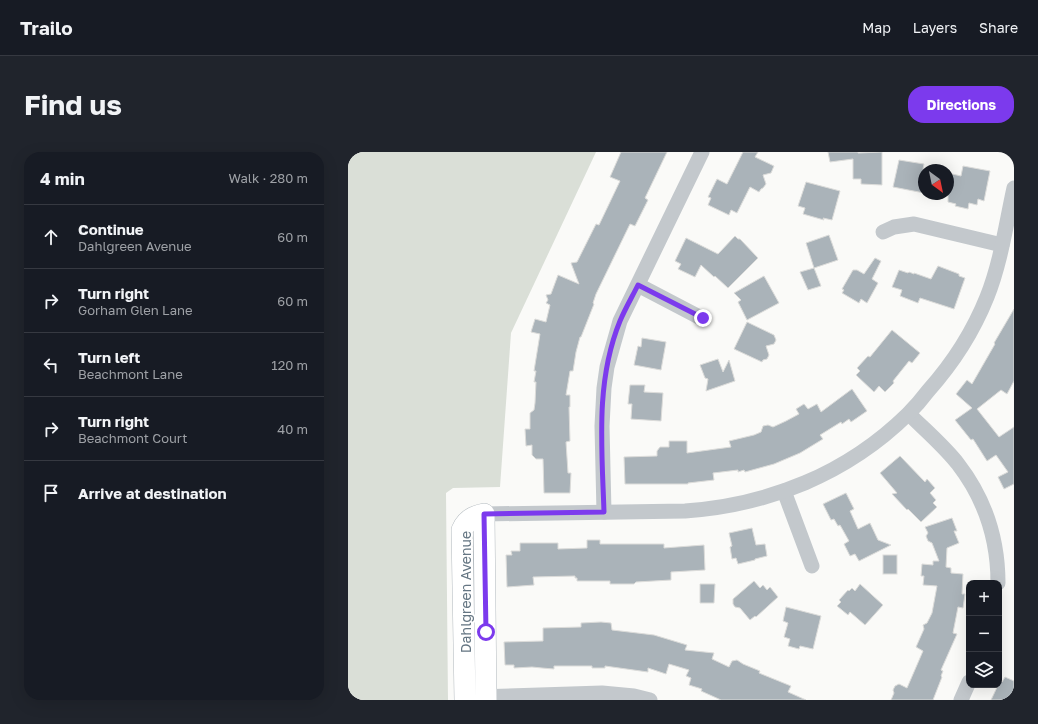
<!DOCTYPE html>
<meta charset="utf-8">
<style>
:root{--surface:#171b24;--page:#20242c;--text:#f1f3f6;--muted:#9ea1a6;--line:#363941;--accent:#7c3aed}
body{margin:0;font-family:"Golos Text",sans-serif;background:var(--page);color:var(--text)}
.controls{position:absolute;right:12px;bottom:12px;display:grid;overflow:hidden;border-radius:8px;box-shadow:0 4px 16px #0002}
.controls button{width:36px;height:36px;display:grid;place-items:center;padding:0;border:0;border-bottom:1px solid var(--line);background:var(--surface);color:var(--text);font:20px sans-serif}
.compass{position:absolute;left:570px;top:12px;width:36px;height:36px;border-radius:50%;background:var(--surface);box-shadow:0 4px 16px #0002;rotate:147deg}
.stop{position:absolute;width:12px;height:12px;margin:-9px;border:3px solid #7c3aed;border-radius:50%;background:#fff}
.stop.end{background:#7c3aed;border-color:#fff;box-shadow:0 1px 4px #0008}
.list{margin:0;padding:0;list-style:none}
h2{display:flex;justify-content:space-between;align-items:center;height:52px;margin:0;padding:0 16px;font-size:17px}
h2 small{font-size:13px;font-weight:400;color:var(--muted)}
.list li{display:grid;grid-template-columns:26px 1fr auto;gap:12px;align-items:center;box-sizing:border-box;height:64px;padding:0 16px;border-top:1px solid var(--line)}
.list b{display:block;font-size:15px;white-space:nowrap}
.list p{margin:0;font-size:13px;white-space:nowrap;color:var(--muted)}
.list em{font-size:13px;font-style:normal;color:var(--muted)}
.icon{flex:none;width:22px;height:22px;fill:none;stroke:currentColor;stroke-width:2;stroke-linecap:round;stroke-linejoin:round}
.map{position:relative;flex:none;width:666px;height:548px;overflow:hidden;border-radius:16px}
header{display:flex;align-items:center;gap:24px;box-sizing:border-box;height:56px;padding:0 20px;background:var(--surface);border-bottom:1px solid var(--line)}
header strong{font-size:19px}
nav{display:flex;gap:22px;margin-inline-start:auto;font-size:14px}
.intro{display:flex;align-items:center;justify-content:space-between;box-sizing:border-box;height:96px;padding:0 24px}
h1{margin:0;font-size:28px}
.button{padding:10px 18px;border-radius:16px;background:var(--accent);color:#fff;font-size:14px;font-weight:700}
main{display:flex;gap:24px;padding:0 24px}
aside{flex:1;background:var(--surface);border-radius:16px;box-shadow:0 4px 16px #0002}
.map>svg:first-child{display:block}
.green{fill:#dadfd7}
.building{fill:#aab3b9;stroke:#dcdcda}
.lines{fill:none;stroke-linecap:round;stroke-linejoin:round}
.secondary-casing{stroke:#b3babf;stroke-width:22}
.street{stroke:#c3c8cc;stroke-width:15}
.secondary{stroke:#fff;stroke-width:21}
.route{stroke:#7c3aed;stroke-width:5}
.labels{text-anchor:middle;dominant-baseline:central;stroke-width:4;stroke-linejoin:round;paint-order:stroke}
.street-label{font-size:14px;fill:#657683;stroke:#fff}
</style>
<header>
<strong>Trailo</strong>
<nav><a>Map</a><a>Layers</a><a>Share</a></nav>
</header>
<div class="intro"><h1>Find us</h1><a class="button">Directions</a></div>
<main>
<aside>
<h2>4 min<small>Walk · 280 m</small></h2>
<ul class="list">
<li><svg class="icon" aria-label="ahead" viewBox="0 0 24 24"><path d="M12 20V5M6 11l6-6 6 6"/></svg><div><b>Continue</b><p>Dahlgreen Avenue</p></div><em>60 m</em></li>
<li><svg class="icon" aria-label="right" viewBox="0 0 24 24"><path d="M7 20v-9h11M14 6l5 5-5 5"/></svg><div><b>Turn right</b><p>Gorham Glen Lane</p></div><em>60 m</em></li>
<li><svg class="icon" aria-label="left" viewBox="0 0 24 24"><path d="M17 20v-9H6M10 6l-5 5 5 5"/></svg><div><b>Turn left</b><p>Beachmont Lane</p></div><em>120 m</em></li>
<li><svg class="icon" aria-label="right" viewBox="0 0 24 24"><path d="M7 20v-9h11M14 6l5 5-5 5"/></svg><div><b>Turn right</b><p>Beachmont Court</p></div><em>40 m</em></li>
<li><svg class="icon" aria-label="arrive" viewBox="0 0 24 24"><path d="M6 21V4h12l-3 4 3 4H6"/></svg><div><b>Arrive at destination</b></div></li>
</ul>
</aside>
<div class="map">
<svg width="666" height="548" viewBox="0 0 666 548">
<rect width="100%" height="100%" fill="#fafaf8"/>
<path class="green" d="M 0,0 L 248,0 L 163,181 L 152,335 L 105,336 L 98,341 L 100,548 L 0,548 Z"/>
<g class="building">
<path d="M 273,0 L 319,0 L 297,46 L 300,48 L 287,74 L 282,72 L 248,142 L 245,151 L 246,152 L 233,185 L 232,185 L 228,200 L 225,219 L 222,219 L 218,243 L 222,243 L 222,255 L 221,255 L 222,289 L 218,290 L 220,321 L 223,321 L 222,341 L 196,341 L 195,307 L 188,307 L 184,303 L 184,293 L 178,294 L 177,277 L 182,277 L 182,261 L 186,258 L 187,251 L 188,230 L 186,230 L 188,219 L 186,219 L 192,182 L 183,180 L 187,167 L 198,170 L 202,153 L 198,151 L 200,148 L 198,143 L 203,142 L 210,123 L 231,132 L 223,111 L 229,110 L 248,72 L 251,73 L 272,29 L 262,25 Z"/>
<path d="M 395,0 L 410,0 L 407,5 L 426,14 L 423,21 L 415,23 L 418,32 L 415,36 L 413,37 L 411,40 L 402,35 L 389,61 L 383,58 L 381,63 L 360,53 L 363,46 L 360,45 L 369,27 L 379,32 Z"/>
<path d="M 480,0 L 510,0 L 510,1 L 534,0 L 534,33 L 513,32 L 513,27 L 505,27 L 505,7 L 482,10 Z"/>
<path d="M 551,8 L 576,12 L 575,17 L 576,17 L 576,41 L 545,35 Z"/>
<path d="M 615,14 L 642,19 L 636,49 L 630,47 L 629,53 L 621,51 L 620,57 L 607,54 L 608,52 L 600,50 L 600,21 L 613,24 Z"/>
<path d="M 458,30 L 492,39 L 484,68 L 475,66 L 476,68 L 455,62 L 457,56 L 450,54 Z"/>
<path d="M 481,83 L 490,108 L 466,116 L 458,91 Z"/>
<path d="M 387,84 L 390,87 L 392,87 L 410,106 L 380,136 L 367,124 L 366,125 L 353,113 L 347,125 L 330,117 L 333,112 L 327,109 L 338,86 L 370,102 Z"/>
<path d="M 527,106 L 533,109 L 524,127 L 530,131 L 519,151 L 513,147 L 511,151 L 494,141 L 496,138 L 494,137 L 505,118 L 509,118 L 516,122 Z"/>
<path d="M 590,114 L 611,122 L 611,124 L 617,126 L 606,157 L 572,146 L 570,151 L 552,144 L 554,138 L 544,135 L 551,118 L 560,121 L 561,120 L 566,122 L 566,121 L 583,127 Z"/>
<path d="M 466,116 L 473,134 L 460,138 L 452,120 Z"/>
<path d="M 416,124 L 431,151 L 399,168 L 390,150 L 393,148 L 386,141 Z"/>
<path d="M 666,157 L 666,229 L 659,242 L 653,238 L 629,257 L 651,285 L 666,275 L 666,332 L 656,337 L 650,325 L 660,320 L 648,303 L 639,309 L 625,287 L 623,288 L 607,268 L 624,256 L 608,242 L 619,228 L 624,232 L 647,192 L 646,191 Z"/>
<path d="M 399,170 L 426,183 L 428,188 L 426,192 L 418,194 L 421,203 L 419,207 L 415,208 L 414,210 L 386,197 Z"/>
<path d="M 544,178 L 572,201 L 564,211 L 561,209 L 545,229 L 546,231 L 537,240 L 531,234 L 526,240 L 508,223 L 512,219 L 509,216 L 520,204 L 522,205 Z"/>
<path d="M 294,186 L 318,190 L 313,218 L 286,213 L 290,194 L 293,195 Z"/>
<path d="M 370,207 L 375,220 L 381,208 L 387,229 L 358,239 L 360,227 L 357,226 L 352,213 Z"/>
<path d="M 282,233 L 297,233 L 296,240 L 315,241 L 313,269 L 283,267 L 284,252 L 280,252 Z"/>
<path d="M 504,237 L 519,259 L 503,270 L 501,267 L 494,272 L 493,270 L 472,283 L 475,287 L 452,301 L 426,312 L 397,320 L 396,318 L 390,320 L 390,318 L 365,321 L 366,328 L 340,331 L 340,332 L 277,332 L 276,305 L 309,304 L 309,299 L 312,295 L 321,295 L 321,289 L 339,289 L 339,301 L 383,295 L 381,289 L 406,283 L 413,280 L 415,274 L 420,273 L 425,275 L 438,269 L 451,262 L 448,257 L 456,252 L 460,257 L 469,252 L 473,260 Z"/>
<path d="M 552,304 L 577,330 L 579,327 L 587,336 L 582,341 L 588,348 L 585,351 L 589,355 L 573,370 L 560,357 L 559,358 L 544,342 L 549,341 L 532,321 Z"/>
<path d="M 498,341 L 506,357 L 502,359 L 510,377 L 522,371 L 530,388 L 543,393 L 511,409 L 507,402 L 502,404 L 496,392 L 501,389 L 492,373 L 490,374 L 486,367 L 483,368 L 475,352 Z"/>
<path d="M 604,366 L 609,379 L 606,379 L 611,391 L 599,396 L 598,415 L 603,416 L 603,421 L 615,422 L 614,442 L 617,442 L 615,456 L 610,455 L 605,481 L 609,482 L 593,518 L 595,519 L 593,524 L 594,525 L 585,548 L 543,548 L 546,541 L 545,538 L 547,534 L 551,532 L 559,536 L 575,499 L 568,495 L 576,477 L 575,473 L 579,471 L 584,461 L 589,434 L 575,433 L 576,424 L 573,424 L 574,412 L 585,413 L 585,409 L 591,409 L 584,391 L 580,389 L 578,384 L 580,381 L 577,375 Z"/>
<path d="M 404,376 L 408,393 L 417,392 L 419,404 L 407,407 L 407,408 L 390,412 L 388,406 L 384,407 L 382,395 L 384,394 L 381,381 Z"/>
<path d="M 239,388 L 252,388 L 252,392 L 316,392 L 316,396 L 356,393 L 357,418 L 323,420 L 323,428 L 288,430 L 286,432 L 262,432 L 262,429 L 229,429 L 229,426 L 227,426 L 227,424 L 185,425 L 186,433 L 159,435 L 158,403 L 164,403 L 163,399 L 172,399 L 172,391 L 210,391 L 210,397 L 239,396 Z"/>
<rect x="535" y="403" width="14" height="19"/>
<path d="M 406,429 L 412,436 L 415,433 L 419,438 L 422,435 L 430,445 L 408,465 L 407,464 L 402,468 L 392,456 L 387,455 L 385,452 L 385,447 Z"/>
<path d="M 352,432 L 367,432 L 366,451 L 352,451 Z"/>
<path d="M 512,432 L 535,453 L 517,473 L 502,460 L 500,463 L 489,454 L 493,450 L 491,448 L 500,438 L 501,439 L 504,436 L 507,439 Z"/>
<path d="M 438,455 L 473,464 L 465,497 L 452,494 L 451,497 L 440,494 L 442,487 L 436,485 L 440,471 L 435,469 Z"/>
<path d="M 253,470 L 263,471 L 264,478 L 306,483 L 339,493 L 337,498 L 366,501 L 364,507 L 381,515 L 384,509 L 389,508 L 395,512 L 412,519 L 411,521 L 443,534 L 440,540 L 458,548 L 373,548 L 353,539 L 354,537 L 341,533 L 343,526 L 338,524 L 341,518 L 321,512 L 318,522 L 300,516 L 300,520 L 257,514 L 257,516 L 244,516 L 244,514 L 206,514 L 206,517 L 194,516 L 184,515 L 166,516 L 166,513 L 157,513 L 156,490 L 195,489 L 195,476 L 233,475 L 233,471 Z"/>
<path d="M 657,525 L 666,529 L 666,548 L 643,548 L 652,529 L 654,530 Z"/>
</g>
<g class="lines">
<g class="secondary-casing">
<path id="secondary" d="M 117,548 L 114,378 C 118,368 125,364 136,362 L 138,548"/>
</g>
<g class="street">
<path d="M 535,80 L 546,75 L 566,72 L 654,93"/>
<path d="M 290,133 L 355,167"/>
<path d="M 561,262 C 577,278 596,294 610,312 C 637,347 650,386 650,431"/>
<path d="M 436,339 L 464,414"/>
<path d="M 256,360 L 254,274 L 256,236 L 259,215 L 272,169 L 354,0"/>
<path d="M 136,362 L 337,359 C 421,353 499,322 560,262 C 567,255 574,247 580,239 C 605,211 625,180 639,145 C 653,110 658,72 666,36"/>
<path d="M 128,545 L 254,541 L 286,544 L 302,548"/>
<path d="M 613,548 L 621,530"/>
</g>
<use href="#secondary" class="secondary"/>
</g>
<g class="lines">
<path class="route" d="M 138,480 L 136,362 L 256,360 C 254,297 247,230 272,169 C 277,157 284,145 290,133 L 355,166"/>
</g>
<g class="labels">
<g class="street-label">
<text transform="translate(117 440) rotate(-90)">Dahlgreen Avenue</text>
</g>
</g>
</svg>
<div class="controls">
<button>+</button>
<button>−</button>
<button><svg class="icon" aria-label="layers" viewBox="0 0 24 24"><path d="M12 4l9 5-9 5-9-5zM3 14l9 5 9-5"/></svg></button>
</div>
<svg class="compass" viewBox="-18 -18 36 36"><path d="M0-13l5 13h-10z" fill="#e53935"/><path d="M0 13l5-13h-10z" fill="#9ea1a6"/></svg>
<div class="stop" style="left:138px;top:480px"></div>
<div class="stop end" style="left:355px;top:166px"></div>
</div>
</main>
